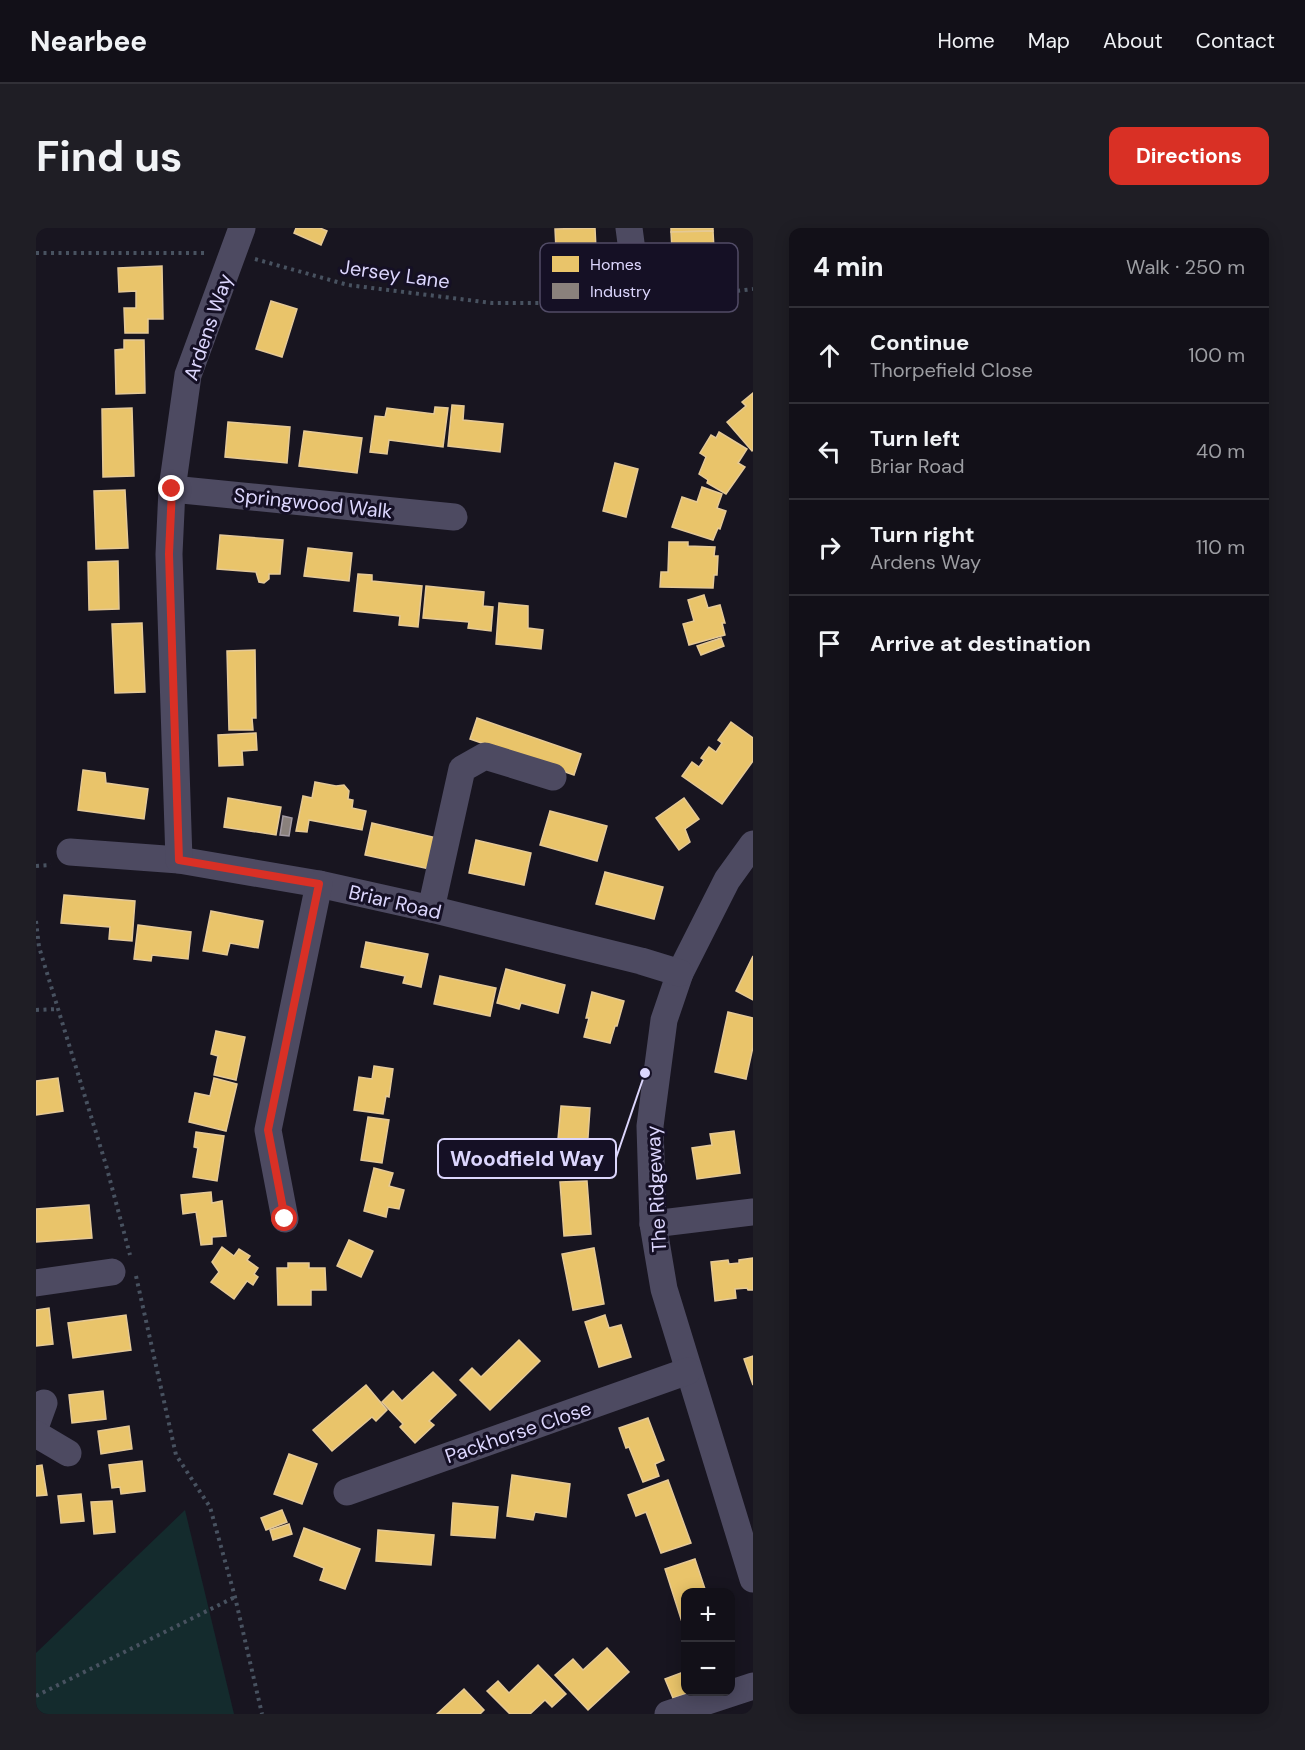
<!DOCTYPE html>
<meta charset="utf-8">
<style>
:root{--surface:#121018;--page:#1f1e25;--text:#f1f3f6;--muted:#9c9da2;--line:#313037;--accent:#d93025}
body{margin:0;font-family:"DM Sans",sans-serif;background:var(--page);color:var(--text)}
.controls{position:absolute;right:18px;bottom:18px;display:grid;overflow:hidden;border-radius:12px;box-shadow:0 3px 15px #0003}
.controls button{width:54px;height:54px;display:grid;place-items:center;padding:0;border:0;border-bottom:2px solid var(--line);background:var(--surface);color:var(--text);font:30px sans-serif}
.stop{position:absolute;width:18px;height:18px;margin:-14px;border:4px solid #d93025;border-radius:50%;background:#fff}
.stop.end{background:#d93025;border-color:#fff;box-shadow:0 2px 6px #0008}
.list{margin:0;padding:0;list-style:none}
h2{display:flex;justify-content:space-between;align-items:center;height:78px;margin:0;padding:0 24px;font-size:26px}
h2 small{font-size:20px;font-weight:400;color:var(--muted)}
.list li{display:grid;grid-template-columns:39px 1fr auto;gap:18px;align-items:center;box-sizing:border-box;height:96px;padding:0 24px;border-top:2px solid var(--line)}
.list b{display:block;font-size:22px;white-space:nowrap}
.list p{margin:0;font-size:20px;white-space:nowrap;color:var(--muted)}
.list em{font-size:20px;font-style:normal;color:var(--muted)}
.icon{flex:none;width:33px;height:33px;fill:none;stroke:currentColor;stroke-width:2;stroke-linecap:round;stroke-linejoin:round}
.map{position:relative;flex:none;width:717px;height:1486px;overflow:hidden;border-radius:12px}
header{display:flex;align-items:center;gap:36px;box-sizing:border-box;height:84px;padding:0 30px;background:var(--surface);border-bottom:2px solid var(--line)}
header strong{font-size:28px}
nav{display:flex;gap:33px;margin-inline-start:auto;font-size:21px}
.intro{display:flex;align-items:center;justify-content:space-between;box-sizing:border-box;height:144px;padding:0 36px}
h1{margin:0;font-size:42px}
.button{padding:15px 27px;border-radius:12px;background:var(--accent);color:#fff;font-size:21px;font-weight:700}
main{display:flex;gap:36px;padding:0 36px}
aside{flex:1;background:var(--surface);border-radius:12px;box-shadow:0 3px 15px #0003}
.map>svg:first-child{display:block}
.green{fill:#142b2d}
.homes{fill:#e9c46a;stroke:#e5c996;stroke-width:1.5}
.industry{fill:#8a817c;stroke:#a39aa3;stroke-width:1.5}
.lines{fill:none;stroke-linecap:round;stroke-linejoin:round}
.path{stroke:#485260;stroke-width:4;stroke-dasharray:3 4.5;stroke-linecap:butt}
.minor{stroke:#4d4a61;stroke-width:27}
.route{stroke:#d93025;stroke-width:8}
.labels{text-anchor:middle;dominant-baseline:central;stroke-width:6;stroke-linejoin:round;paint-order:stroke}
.street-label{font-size:20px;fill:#dcd6fd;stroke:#151025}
.key{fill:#151025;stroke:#514b66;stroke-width:1.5}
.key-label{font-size:16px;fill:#dcd6fd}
.leader{fill:none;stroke:#dcd6fd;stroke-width:2}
.callout-dot{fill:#dcd6fd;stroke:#151025;stroke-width:2}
.callout{fill:#151025;stroke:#dcd6fd;stroke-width:2}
.callout-label{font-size:21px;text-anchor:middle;font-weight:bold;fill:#dcd6fd}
</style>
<header>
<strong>Nearbee</strong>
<nav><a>Home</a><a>Map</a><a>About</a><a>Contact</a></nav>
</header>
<div class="intro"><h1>Find us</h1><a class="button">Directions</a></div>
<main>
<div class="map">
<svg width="717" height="1486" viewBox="0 0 717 1486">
<rect width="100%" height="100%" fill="#181520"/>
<path class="green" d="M 149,1282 L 198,1486 L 0,1486 L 0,1425 Z"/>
<g class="homes">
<path d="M 260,0 L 284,0 L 291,3 L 285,17 L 258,5 Z"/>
<path d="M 559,0 L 561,43 L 538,44 L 537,20 L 520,21 L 519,1 Z"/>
<path d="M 635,0 L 677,0 L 677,3 L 635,4 Z"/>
<path d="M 677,3 L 678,21 L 673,21 L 673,38 L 643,39 L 642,22 L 636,22 L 635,4 Z"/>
<path d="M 126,38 L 127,91 L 112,91 L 112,105 L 89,105 L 88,80 L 100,80 L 100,63 L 83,64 L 82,40 Z"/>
<path d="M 235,73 L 261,81 L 246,129 L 220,121 Z"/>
<path d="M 88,112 L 108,112 L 109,165 L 80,166 L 79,122 L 88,121 Z"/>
<path d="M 717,165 L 717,222 L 716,223 L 691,194 L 710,178 L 706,174 Z"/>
<path d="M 416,177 L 428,178 L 427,192 L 467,196 L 464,224 L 412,218 Z"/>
<path d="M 399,179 L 412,180 L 407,219 L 353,212 L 351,226 L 334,224 L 339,188 L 349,189 L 351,180 L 398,186 Z"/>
<path d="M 96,180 L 98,248 L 67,249 L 66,181 Z"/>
<path d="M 192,194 L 254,199 L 251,235 L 189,229 Z"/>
<path d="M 268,203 L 326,210 L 321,245 L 263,238 Z"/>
<path d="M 683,204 L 711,221 L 702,235 L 709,239 L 690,266 L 671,255 L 672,252 L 663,246 L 670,229 L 664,225 L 675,207 L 680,210 Z"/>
<path d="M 579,235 L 602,241 L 590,289 L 567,283 Z"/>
<path d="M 666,259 L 686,266 L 681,280 L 690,283 L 684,301 L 682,300 L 677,312 L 636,299 L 646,269 L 661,274 Z"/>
<path d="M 89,262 L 92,320 L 60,321 L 58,263 Z"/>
<path d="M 184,307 L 247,312 L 244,346 L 233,346 L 233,351 L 228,355 L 223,354 L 220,344 L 181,341 Z"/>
<path d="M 633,314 L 652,314 L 652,318 L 679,319 L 678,328 L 682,328 L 681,347 L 678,347 L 677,360 L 624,359 L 625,344 L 632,344 Z"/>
<path d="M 272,320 L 316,325 L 313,353 L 268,348 Z"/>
<path d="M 82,333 L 83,381 L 53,382 L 52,334 Z"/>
<path d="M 322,346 L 336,347 L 336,353 L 386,358 L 382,399 L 363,397 L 364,388 L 318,383 Z"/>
<path d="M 390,358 L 448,364 L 447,378 L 457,379 L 455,403 L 432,400 L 433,394 L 387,390 Z"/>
<path d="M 668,367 L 672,380 L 684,377 L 689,395 L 686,395 L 689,407 L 653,417 L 647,396 L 658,393 L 652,372 Z"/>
<path d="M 463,375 L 492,378 L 492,400 L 507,402 L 505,421 L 460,416 Z"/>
<path d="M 106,395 L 109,464 L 79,465 L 76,396 Z"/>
<path d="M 685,410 L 688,418 L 665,427 L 661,418 Z"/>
<path d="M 219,422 L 220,490 L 216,490 L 217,502 L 193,502 L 191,423 Z"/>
<path d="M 441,490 L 545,526 L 538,547 L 434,511 Z"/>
<path d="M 695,494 L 717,510 L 717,533 L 686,576 L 646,548 L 656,534 L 663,539 L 668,532 L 665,530 L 673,519 L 680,524 L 686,515 L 682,512 Z"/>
<path d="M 220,505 L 221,522 L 206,523 L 207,537 L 183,538 L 182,507 Z"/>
<path d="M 47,542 L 69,545 L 70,555 L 112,561 L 108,591 L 42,582 Z"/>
<path d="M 279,554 L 300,558 L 308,557 L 313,563 L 312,571 L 317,572 L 316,580 L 330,583 L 326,602 L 273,592 L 271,604 L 260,603 L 267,568 L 276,570 Z"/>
<path d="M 192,570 L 245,579 L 240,607 L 188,599 Z"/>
<path d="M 648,570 L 663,591 L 649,601 L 654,614 L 643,622 L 620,590 Z"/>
<path d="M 514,583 L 571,598 L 561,633 L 504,617 Z"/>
<path d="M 336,595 L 401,610 L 394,641 L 329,627 Z"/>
<path d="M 440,612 L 495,625 L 488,657 L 433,645 Z"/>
<path d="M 569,644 L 627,659 L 618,691 L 560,676 Z"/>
<path d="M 28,667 L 99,673 L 96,713 L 73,711 L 74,699 L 25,695 Z"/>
<path d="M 175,683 L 227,693 L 222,720 L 194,715 L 191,727 L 167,723 Z"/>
<path d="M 102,697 L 155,704 L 152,731 L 116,727 L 115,733 L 98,731 Z"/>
<path d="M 330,714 L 392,726 L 385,759 L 367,755 L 369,748 L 325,739 Z"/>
<path d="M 717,728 L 717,772 L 700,763 Z"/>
<path d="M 470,741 L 529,757 L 522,785 L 485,775 L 483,781 L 461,775 Z"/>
<path d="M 404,748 L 460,760 L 454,788 L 398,776 Z"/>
<path d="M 556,764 L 588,773 L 581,798 L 579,798 L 574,815 L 548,809 L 553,790 L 550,790 Z"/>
<path d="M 692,784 L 717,790 L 717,819 L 710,851 L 679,844 Z"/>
<path d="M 180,803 L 209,809 L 200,852 L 178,847 L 182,828 L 175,826 Z"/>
<path d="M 338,838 L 357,841 L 353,869 L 350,868 L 347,886 L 318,882 L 323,849 L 336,851 Z"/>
<path d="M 22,850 L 27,883 L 0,887 L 0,853 Z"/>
<path d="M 178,850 L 201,856 L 190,903 L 153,894 L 159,865 L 174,868 Z"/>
<path d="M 525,878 L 554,880 L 551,924 L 521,922 Z"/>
<path d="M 332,889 L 353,892 L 346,935 L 325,932 Z"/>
<path d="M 698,903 L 704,945 L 661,951 L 656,920 L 676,917 L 674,906 Z"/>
<path d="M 160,904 L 188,908 L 181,953 L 157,949 L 162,920 L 158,919 Z"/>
<path d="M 338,940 L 357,945 L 353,958 L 368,962 L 363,981 L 352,979 L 350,989 L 328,983 Z"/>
<path d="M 551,953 L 555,1006 L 528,1008 L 524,954 Z"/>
<path d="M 175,964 L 176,975 L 186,973 L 190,1008 L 176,1009 L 176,1016 L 165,1017 L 160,984 L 147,986 L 145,967 Z"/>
<path d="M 53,977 L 56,1010 L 0,1014 L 0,981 Z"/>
<path d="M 313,1012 L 337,1023 L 325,1049 L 301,1038 Z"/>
<path d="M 186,1019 L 198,1028 L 203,1021 L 214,1028 L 211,1032 L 222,1040 L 218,1046 L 222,1049 L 217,1057 L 211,1053 L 198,1071 L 175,1054 L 183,1044 L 176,1034 Z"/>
<path d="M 558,1020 L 568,1076 L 537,1082 L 526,1026 Z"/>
<path d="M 717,1030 L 717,1062 L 712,1062 L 711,1060 L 699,1061 L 700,1070 L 679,1073 L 675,1034 L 692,1032 L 693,1036 L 703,1035 L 703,1032 Z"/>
<path d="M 252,1035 L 273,1035 L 273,1040 L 289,1040 L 290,1062 L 275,1062 L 275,1077 L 242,1077 L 241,1040 L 252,1040 Z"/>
<path d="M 13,1080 L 17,1116 L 0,1118 L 0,1082 Z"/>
<path d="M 90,1087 L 95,1122 L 37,1130 L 32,1095 Z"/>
<path d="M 569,1087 L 573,1100 L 585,1097 L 595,1129 L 563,1139 L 549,1094 Z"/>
<path d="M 483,1112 L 504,1133 L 454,1182 L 424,1152 L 436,1140 L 445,1149 Z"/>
<path d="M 717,1128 L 717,1157 L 708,1131 Z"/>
<path d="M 397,1144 L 420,1167 L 393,1193 L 398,1197 L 379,1215 L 364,1199 L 367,1196 L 346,1174 L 357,1163 L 366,1173 Z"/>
<path d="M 330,1157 L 351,1182 L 340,1193 L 336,1189 L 296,1223 L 277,1202 Z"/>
<path d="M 67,1163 L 70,1191 L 36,1195 L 33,1167 Z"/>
<path d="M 612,1190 L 628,1232 L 619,1236 L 623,1248 L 607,1254 L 593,1219 L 590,1220 L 583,1200 Z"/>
<path d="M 93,1198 L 96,1221 L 65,1226 L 62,1203 Z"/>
<path d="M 253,1226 L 281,1236 L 266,1276 L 238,1266 Z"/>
<path d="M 106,1233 L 109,1263 L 85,1266 L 84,1259 L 76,1260 L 73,1237 Z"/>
<path d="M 6,1237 L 11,1267 L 0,1268 L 0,1238 Z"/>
<path d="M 476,1247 L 534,1256 L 530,1289 L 499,1284 L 497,1292 L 471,1288 Z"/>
<path d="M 632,1252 L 655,1315 L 625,1325 L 610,1284 L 600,1288 L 592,1267 Z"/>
<path d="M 45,1266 L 48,1293 L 25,1295 L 22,1268 Z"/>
<path d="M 76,1273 L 79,1304 L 58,1306 L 55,1274 Z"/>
<path d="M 417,1275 L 462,1279 L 459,1310 L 415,1307 Z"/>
<path d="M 246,1282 L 251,1294 L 230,1302 L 225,1290 Z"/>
<path d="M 253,1296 L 256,1306 L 237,1312 L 234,1302 Z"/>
<path d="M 268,1300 L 324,1321 L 309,1361 L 284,1352 L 288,1340 L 258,1328 Z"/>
<path d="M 342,1302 L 398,1307 L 395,1337 L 340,1333 Z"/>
<path d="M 659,1331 L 670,1364 L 650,1364 L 650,1393 L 646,1394 L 629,1341 Z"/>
<path d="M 571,1420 L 593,1444 L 552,1482 L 519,1447 L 537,1431 L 547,1442 Z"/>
<path d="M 502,1437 L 530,1466 L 516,1479 L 509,1472 L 494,1486 L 474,1486 L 451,1463 L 462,1453 L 473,1465 Z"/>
<path d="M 650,1443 L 650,1464 L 656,1464 L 637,1470 L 629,1451 Z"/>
<path d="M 428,1461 L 448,1482 L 444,1486 L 401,1486 Z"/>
</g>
<path class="industry" d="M 247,588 L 256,590 L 253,608 L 244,607 Z"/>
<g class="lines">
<g class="path">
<path d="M 0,25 L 170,25"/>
<path d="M 219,31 L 312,57 L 456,75 L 601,75 L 717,61"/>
<path d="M 599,51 L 601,75"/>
<path d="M 0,638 L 15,637"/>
<path d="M 0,693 L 3,719 L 70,937 L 94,1027"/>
<path d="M 0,782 L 22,781"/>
<path d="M 100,1048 L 140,1227 L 174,1279 L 199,1369 L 226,1486"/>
<path d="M 0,1468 L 199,1369"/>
</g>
<g class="minor">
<path d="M 593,0 L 597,30"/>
<path d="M 136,261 L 418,289"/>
<path d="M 717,616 L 691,652 L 644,745 L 628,792 L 614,898 L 617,996 L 628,1061 L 717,1351"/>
<path d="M 34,624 L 143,632 L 283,656 L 395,681 L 605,733 L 644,745"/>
<path d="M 143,632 L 133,326 L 136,261 L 152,147 L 206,0"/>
<path d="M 395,681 L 426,541 L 449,528 L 517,549"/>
<path d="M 249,991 L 232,902 L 283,656"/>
<path d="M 617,996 L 717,984"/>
<path d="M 0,1055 L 76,1044"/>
<path d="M 0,1197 L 8,1175"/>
<path d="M 0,1206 L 32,1225"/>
<path d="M 311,1264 L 652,1143"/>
<path d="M 632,1486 L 717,1458"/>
</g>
</g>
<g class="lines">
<path class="route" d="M 136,261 L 133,326 L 143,632 L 283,656 L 232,902 L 249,991"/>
</g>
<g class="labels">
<g class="street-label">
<text transform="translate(359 46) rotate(8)">Jersey Lane</text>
<text transform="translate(172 99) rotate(-71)">Ardens Way</text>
<text transform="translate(277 275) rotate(6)">Springwood Walk</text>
<text transform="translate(359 674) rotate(13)">Briar Road</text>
<text transform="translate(620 961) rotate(-93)">The Ridgeway</text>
<text transform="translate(482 1204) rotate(-19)">Packhorse Close</text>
</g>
</g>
<rect x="504" y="15" width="198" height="69" rx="9" class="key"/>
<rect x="516" y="28" width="27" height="16" fill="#e9c46a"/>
<rect x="516" y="55" width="27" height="16" fill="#8a817c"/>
<g class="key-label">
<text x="554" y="42">Homes</text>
<text x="554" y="69">Industry</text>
</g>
<path class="leader" d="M609 845L580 930"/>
<circle class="callout-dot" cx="609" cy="845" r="6"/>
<rect class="callout" x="402" y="911" width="178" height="39" rx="6"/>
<g class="callout-label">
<text x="491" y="938">Woodfield Way</text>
</g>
</svg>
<div class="controls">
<button>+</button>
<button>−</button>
</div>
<div class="stop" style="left:249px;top:991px"></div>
<div class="stop end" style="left:136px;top:261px"></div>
</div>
<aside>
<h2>4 min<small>Walk · 250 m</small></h2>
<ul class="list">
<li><svg class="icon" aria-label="ahead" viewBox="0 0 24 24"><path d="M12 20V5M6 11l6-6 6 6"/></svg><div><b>Continue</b><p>Thorpefield Close</p></div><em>100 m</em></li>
<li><svg class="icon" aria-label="left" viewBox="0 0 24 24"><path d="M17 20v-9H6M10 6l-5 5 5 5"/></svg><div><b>Turn left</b><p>Briar Road</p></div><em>40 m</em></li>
<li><svg class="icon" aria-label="right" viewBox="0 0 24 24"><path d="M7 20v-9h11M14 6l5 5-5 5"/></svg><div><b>Turn right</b><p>Ardens Way</p></div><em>110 m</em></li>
<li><svg class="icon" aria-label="arrive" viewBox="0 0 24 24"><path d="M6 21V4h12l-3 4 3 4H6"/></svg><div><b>Arrive at destination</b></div></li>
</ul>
</aside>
</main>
